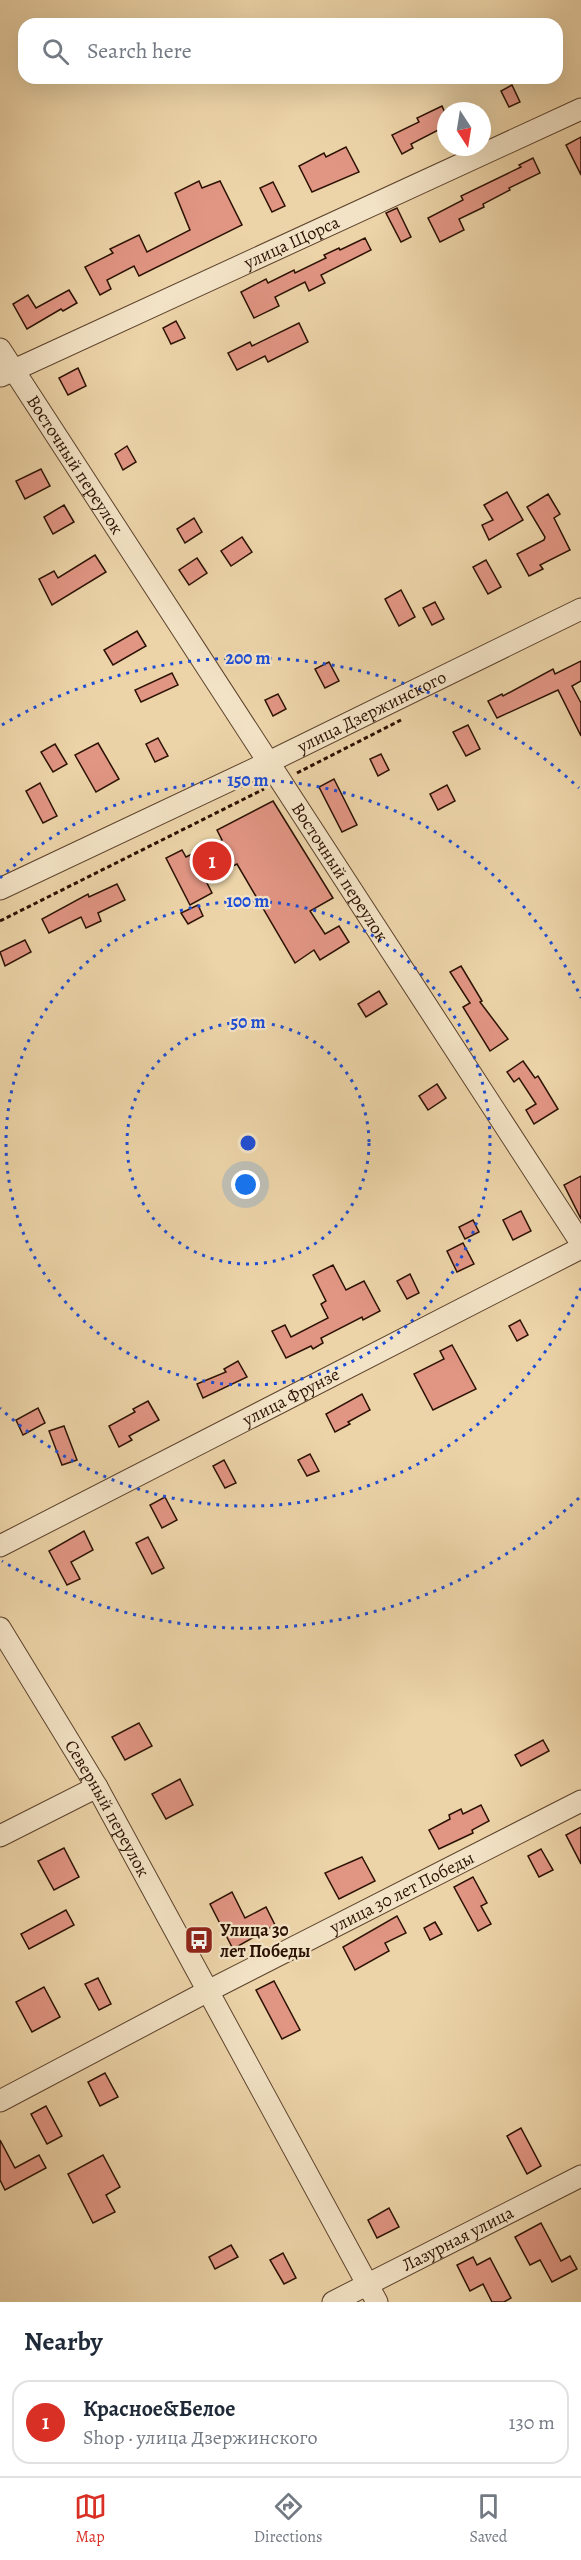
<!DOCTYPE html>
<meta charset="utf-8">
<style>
:root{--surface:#fff;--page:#f2f2f3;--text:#1f2937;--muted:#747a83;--line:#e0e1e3;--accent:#d93025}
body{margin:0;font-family:Alegreya,serif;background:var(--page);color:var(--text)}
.compass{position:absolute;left:437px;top:102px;width:54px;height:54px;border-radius:50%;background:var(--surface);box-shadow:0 6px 24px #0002;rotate:168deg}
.you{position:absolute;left:246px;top:1185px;width:21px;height:21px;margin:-15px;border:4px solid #fff;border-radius:50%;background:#1a73e8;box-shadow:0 0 0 9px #1a73e833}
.badge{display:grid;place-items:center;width:39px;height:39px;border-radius:50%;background:var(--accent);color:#fff;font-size:20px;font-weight:700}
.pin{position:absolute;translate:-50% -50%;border:3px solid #fff;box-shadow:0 2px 6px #0006}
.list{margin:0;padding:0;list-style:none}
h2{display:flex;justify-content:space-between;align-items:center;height:78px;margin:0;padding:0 24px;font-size:26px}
h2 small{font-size:20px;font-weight:400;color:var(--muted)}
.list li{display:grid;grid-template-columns:39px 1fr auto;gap:18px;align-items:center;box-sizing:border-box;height:84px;margin:0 12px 12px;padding:0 12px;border:2px solid var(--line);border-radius:18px}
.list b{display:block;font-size:22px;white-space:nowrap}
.list p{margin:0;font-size:20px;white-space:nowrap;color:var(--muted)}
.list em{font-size:20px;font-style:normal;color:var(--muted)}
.icon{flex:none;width:33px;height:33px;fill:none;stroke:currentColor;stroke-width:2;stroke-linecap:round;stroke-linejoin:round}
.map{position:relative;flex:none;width:581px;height:2302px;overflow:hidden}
.search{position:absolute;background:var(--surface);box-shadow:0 6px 24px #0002;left:18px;right:18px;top:18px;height:66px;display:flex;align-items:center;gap:15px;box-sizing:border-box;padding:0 21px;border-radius:18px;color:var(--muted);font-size:22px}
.sheet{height:174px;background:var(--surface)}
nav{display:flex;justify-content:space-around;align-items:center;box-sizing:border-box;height:84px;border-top:2px solid var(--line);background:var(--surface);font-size:16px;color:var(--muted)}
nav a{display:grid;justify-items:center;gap:3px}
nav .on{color:var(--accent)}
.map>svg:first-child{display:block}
.building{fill:#e19583;stroke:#2c1203;stroke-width:1.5}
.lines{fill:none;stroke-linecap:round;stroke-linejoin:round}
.minor-casing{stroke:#5c422c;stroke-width:23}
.path{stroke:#2c1203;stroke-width:3;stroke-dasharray:4.5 3;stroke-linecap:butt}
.minor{stroke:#f3e3c6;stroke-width:21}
.ring{fill:none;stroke:#1d4ed8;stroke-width:3;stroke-dasharray:3 6}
.labels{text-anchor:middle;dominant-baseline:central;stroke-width:4.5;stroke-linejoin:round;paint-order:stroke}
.street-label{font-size:18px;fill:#2c1203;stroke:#f3e3c6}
.poi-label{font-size:18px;font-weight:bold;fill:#2c1203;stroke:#f3e3c6;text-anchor:start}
.centre{fill:#1d4ed8;stroke:#f3e3c6;stroke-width:3}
.ring-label{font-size:18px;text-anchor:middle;font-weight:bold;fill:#1d4ed8;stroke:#f3e3c6;stroke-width:4.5;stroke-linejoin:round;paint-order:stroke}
</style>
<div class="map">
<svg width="581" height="2302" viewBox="0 0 581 2302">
<rect width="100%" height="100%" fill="#ecd4a8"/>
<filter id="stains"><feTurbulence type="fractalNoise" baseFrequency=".00333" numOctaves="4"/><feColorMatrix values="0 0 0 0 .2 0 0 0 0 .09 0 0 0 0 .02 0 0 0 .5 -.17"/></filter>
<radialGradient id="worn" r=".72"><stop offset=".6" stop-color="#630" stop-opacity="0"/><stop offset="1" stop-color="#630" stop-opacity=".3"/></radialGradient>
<g class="building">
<path d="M 512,85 L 520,102 L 509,107 L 501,91 Z"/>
<path d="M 442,106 L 446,115 L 446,126 L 411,144 L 413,148 L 402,154 L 392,135 L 419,122 L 417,118 Z"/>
<path d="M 581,137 L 581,175 L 566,145 Z"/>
<path d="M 346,147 L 359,172 L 312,192 L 299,166 L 324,153 L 326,157 Z"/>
<path d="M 533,158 L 540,173 L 509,188 L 510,190 L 483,204 L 484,207 L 459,219 L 464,230 L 440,242 L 428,218 L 463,200 L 461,196 L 521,167 L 519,165 Z"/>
<path d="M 199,181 L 202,188 L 220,181 L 242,225 L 139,276 L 134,266 L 107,280 L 111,289 L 100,295 L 85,267 L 113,253 L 110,249 L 139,235 L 147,252 L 190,230 L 175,193 Z"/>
<path d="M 273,182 L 285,206 L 272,212 L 260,188 Z"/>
<path d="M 397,208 L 411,237 L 401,242 L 386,213 Z"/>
<path d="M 365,238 L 371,250 L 321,275 L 325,283 L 309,291 L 305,282 L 275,297 L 279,306 L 254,318 L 241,292 L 266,279 L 268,283 L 294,270 L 295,273 L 326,258 L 324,255 L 339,248 L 340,250 Z"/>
<path d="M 69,290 L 77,303 L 63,311 L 61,309 L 27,329 L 13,304 L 28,295 L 36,308 Z"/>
<path d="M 176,321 L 185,338 L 171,344 L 163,328 Z"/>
<path d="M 299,323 L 308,342 L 268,362 L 265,356 L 237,370 L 228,353 L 250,342 L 252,346 Z"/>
<path d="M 78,368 L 86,386 L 68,395 L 59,378 Z"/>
<path d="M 127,446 L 136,462 L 123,470 L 115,454 Z"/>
<path d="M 41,469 L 50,486 L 25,499 L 16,481 Z"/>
<path d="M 507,492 L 523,520 L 489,540 L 482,525 L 493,520 L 484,505 Z"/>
<path d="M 548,494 L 560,514 L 554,518 L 570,550 L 540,565 L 543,569 L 529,576 L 517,554 L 544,540 L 545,537 L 527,507 Z"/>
<path d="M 64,505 L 74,522 L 53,534 L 44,517 Z"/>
<path d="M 194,518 L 202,532 L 185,543 L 177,529 Z"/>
<path d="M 242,537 L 252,552 L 231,566 L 221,551 Z"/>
<path d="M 95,555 L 106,572 L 52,605 L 39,579 L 54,571 L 58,578 Z"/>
<path d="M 197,558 L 207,573 L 189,585 L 179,570 Z"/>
<path d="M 486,560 L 501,587 L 488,594 L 473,567 Z"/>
<path d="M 401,590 L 415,617 L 399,626 L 385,599 Z"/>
<path d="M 435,602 L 444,619 L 432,625 L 423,608 Z"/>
<path d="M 137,631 L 146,646 L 113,665 L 104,650 Z"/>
<path d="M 581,661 L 581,681 L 572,686 L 581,703 L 581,736 L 558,690 L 497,718 L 488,701 L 502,694 L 503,696 L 553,669 L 555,674 Z"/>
<path d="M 329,662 L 339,681 L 325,688 L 315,669 Z"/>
<path d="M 172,673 L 178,685 L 141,702 L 135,690 Z"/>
<path d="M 278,694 L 286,709 L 273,716 L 265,700 Z"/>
<path d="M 468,725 L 480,749 L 466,756 L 453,732 Z"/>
<path d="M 158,738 L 168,756 L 155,762 L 146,744 Z"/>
<path d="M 98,743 L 119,779 L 96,792 L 75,755 Z"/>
<path d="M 55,744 L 67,764 L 53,772 L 41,752 Z"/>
<path d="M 381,754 L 389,770 L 378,776 L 370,759 Z"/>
<path d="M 334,779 L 357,825 L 342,832 L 319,787 Z"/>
<path d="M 40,783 L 57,816 L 43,823 L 26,791 Z"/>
<path d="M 447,785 L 455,801 L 438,810 L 430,794 Z"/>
<path d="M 273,801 L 333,898 L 310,911 L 325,934 L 339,926 L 349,942 L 320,960 L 314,950 L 295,963 L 237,864 L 205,879 L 212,893 L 190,905 L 166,858 L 182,850 L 186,857 L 222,840 L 217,830 Z"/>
<path d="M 117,884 L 125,900 L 98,913 L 101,921 L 86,928 L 81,917 L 49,933 L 42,919 L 88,894 L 89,897 Z"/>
<path d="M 198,905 L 203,916 L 188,924 L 181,913 Z"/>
<path d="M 25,940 L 31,952 L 5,966 L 0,952 Z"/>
<path d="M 461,966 L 482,1001 L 480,1002 L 508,1039 L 490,1051 L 463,1007 L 470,1003 L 450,972 Z"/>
<path d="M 379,991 L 387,1004 L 366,1017 L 358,1004 Z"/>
<path d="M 523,1061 L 535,1078 L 538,1076 L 558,1109 L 534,1124 L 526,1110 L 536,1104 L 519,1078 L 514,1082 L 507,1072 Z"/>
<path d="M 437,1084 L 446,1098 L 428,1110 L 419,1096 Z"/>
<path d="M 581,1176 L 581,1219 L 564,1185 Z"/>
<path d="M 521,1211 L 531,1231 L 513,1240 L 503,1220 Z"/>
<path d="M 473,1220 L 479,1232 L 465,1239 L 459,1227 Z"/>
<path d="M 463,1243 L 474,1264 L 457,1272 L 447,1251 Z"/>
<path d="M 333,1265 L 346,1290 L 364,1281 L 380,1311 L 363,1320 L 362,1317 L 321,1338 L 323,1343 L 313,1349 L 311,1346 L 286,1358 L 272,1331 L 285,1325 L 291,1337 L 328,1318 L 321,1304 L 326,1301 L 313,1275 Z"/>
<path d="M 410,1274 L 419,1293 L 407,1299 L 397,1281 Z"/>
<path d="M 520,1320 L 528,1335 L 517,1341 L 509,1326 Z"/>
<path d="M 452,1345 L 476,1389 L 433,1410 L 414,1374 L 444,1359 L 440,1351 Z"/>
<path d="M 238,1361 L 247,1377 L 203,1398 L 197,1384 L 226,1372 L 224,1369 Z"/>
<path d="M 362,1394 L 370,1410 L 348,1422 L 350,1424 L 335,1432 L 326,1414 Z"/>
<path d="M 148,1401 L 159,1420 L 129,1436 L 132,1440 L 119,1447 L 109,1426 L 135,1412 L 133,1409 Z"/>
<path d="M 38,1408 L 45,1423 L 23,1435 L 16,1420 Z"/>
<path d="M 64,1426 L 77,1460 L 62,1465 L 49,1431 Z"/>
<path d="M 310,1454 L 319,1471 L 307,1476 L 298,1460 Z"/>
<path d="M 224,1460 L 236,1483 L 225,1488 L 213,1466 Z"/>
<path d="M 165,1497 L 177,1520 L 162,1528 L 150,1505 Z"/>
<path d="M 84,1531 L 93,1550 L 71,1562 L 80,1579 L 67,1585 L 49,1551 Z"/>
<path d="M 148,1537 L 164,1568 L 152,1574 L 136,1543 Z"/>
<path d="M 139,1723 L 152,1746 L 125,1760 L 112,1737 Z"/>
<path d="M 543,1740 L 549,1751 L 521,1766 L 515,1755 Z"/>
<path d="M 180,1779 L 193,1805 L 166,1819 L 152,1794 Z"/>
<path d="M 481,1805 L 489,1821 L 472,1830 L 473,1833 L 439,1849 L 429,1830 L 450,1819 L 449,1815 L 461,1809 L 463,1814 Z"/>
<path d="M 581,1827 L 581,1864 L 566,1835 Z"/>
<path d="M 64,1848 L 79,1877 L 54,1890 L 38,1861 Z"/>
<path d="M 541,1849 L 553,1870 L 539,1877 L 528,1856 Z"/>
<path d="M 362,1857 L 375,1881 L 339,1899 L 325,1873 Z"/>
<path d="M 473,1877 L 487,1903 L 481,1906 L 491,1924 L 478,1931 L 454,1887 Z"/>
<path d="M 232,1892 L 245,1918 L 266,1907 L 275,1925 L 233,1949 L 210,1904 Z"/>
<path d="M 66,1910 L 74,1925 L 29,1949 L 21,1934 Z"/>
<path d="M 397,1916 L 406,1933 L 385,1943 L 389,1951 L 355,1970 L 343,1947 Z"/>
<path d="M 435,1922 L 442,1934 L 430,1940 L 424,1928 Z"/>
<path d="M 98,1978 L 111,2004 L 99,2010 L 85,1984 Z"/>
<path d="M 274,1981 L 300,2030 L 282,2039 L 256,1990 Z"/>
<path d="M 44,1987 L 60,2017 L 32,2032 L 16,2002 Z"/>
<path d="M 105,2073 L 118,2097 L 100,2106 L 88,2082 Z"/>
<path d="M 46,2106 L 62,2136 L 47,2144 L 31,2114 Z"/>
<path d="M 521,2128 L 541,2166 L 527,2174 L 507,2136 Z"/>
<path d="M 0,2140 L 15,2168 L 39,2155 L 46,2168 L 5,2190 L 0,2180 Z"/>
<path d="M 103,2155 L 120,2187 L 106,2195 L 115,2212 L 93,2223 L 68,2174 Z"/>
<path d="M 389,2208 L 399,2227 L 377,2238 L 368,2220 Z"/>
<path d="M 541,2223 L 561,2261 L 570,2256 L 577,2269 L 552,2282 L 540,2260 L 530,2265 L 515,2237 Z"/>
<path d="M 231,2245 L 238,2257 L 215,2269 L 209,2257 Z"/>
<path d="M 283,2253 L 296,2278 L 284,2284 L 270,2260 Z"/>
<path d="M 473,2257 L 477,2265 L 490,2258 L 511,2298 L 504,2302 L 492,2302 L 483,2284 L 470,2291 L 457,2265 Z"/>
</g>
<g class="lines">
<g class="minor-casing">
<g id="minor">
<path id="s1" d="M 0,349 L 581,1243"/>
<path id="s2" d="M 1,376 L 581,109"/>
<path id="s3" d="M 0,889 L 269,762 L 581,609"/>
<path id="s4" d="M 0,1546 L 581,1248"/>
<path id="s5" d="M 0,1628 L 97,1787 L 377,2302"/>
<path d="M 0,1836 L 97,1787"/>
<path id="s6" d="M 0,2101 L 208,1991 L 581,1801"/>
<path id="s7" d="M 333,2302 L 581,2176"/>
</g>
</g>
<g class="path">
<path d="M 297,773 L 401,720"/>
<path d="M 0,921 L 264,789"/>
</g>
<use href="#minor" class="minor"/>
</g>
<g class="ring">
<circle cx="248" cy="1143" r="121"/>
<circle cx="248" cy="1143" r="242"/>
<path d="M581 1288A363 363 0 0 1 0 1408M0 878A363 363 0 0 1 581 998"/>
<path d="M579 1498A485 485 0 0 1 2 1561M2 725A485 485 0 0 1 579 788"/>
</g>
<defs>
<g id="bus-square" transform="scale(1.5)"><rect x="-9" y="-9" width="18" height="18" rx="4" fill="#8f2418" stroke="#f3e3c6"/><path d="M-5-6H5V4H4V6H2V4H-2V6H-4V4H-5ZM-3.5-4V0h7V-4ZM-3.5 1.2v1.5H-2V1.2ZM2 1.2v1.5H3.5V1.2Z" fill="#fff"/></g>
</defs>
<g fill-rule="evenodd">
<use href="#bus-square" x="199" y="1940"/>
</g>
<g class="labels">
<g class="street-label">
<text stroke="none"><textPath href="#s2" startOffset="320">улица Щорса</textPath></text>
<text stroke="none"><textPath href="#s1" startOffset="138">Восточный переулок</textPath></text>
<text stroke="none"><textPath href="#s3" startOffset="412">улица Дзержинского</textPath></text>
<text stroke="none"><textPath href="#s1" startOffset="624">Восточный переулок</textPath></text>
<text stroke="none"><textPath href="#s4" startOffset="327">улица Фрунзе</textPath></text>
<text stroke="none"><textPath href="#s5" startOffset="210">Северный переулок</textPath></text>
<text stroke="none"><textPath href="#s6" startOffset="453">улица 30 лет Победы</textPath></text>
<text stroke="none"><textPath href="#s7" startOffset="140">Лазурная улица</textPath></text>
</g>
<g class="poi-label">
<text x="220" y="1930">Улица 30<tspan x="220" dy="21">лет Победы</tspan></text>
</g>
</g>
<circle cx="248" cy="1143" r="9" class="centre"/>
<g class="ring-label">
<text x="248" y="664">200 m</text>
<text x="248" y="786">150 m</text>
<text x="248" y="907">100 m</text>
<text x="248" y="1028">50 m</text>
</g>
<rect width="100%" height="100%" filter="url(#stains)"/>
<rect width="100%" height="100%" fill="url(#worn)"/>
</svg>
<svg class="compass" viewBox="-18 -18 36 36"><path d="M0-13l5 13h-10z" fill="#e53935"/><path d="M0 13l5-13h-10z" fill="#747a83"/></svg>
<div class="you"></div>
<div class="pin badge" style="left:212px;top:861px">1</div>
<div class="search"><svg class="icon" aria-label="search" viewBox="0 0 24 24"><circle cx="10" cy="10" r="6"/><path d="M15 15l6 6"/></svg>Search here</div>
</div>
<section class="sheet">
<h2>Nearby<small></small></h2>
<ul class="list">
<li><span class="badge">1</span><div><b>Красное&amp;Белое</b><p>Shop · улица Дзержинского</p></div><em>130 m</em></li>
</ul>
</section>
<nav>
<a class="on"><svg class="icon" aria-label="map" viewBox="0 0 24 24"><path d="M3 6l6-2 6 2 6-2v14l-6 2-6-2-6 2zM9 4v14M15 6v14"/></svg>Map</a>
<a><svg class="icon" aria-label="directions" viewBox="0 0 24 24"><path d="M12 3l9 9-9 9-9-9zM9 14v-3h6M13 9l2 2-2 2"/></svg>Directions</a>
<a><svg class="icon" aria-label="saved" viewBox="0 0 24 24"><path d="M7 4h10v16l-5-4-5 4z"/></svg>Saved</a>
</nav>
